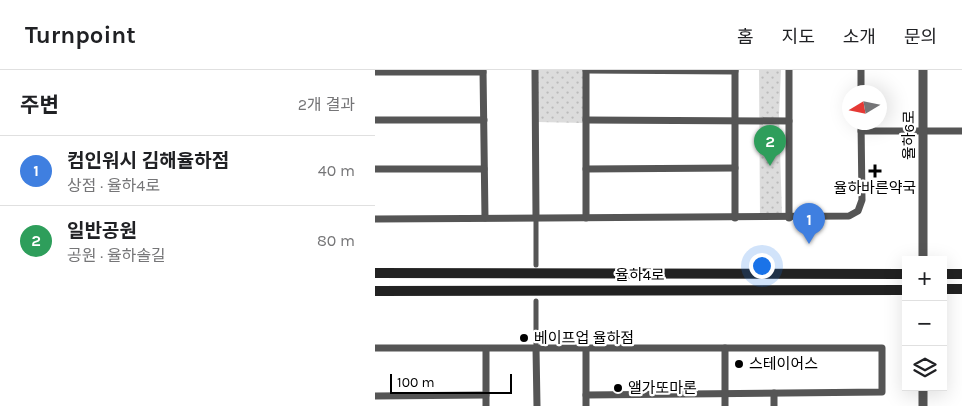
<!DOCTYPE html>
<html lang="ko">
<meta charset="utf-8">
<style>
:root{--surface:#fff;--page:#f6f6f6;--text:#202124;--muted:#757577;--line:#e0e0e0;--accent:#0b8043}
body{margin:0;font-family:Karla,"Noto Sans KR",sans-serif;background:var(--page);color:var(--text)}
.controls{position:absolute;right:15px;bottom:15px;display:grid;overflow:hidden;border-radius:0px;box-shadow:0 5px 20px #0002}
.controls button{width:45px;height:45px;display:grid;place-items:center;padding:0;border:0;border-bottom:1px solid var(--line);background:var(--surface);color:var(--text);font:25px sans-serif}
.compass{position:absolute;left:467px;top:15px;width:45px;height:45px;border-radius:50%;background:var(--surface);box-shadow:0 5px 20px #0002;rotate:260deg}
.scale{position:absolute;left:15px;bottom:12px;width:122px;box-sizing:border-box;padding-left:5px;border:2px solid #000;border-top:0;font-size:14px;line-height:18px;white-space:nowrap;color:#000;-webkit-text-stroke:4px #fff;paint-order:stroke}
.you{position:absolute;left:386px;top:195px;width:18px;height:18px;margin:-12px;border:4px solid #fff;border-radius:50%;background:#1a73e8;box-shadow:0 0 0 8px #1a73e833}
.badge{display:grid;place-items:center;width:32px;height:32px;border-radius:50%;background:var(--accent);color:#fff;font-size:16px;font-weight:700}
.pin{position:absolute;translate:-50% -41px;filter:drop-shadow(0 1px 2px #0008)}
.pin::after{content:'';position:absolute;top:26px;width:18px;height:15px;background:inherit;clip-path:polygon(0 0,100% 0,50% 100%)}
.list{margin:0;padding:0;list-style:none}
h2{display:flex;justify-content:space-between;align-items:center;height:65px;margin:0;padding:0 20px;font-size:21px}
h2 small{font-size:16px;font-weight:400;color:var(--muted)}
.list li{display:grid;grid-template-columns:32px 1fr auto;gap:15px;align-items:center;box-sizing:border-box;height:70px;padding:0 20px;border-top:1px solid var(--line)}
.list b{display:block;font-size:19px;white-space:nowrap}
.list p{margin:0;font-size:16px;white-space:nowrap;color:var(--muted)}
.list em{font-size:16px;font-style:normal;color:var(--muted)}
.icon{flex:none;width:28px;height:28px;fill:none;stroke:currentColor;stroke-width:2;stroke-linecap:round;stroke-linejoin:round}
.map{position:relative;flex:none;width:587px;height:336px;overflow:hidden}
header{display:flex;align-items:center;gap:30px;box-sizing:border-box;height:70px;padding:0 25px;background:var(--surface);border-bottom:1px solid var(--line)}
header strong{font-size:24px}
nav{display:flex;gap:28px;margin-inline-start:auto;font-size:18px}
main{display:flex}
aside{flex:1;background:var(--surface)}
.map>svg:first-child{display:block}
.grass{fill:url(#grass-dots)}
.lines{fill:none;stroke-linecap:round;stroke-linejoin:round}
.pedestrian{stroke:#555;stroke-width:5}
.minor{stroke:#555;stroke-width:7}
.tertiary{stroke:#555;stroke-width:9}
.secondary{stroke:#222;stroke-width:10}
.poi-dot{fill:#000;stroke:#fff;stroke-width:2}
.labels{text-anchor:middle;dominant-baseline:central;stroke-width:4.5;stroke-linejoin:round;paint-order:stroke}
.street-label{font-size:15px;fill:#000;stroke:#fff}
.poi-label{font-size:15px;fill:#000;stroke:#fff;text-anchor:start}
</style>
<header>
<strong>Turnpoint</strong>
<nav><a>홈</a><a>지도</a><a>소개</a><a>문의</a></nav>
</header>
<main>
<aside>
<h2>주변<small>2개 결과</small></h2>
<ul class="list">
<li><span class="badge" style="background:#3f7fe0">1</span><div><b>컴인워시 김해율하점</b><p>상점 · 율하4로</p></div><em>40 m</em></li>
<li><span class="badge" style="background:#2e9e5b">2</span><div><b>일반공원</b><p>공원 · 율하솔길</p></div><em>80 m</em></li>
</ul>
</aside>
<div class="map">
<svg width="587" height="336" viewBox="0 0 587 336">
<defs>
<pattern id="grass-dots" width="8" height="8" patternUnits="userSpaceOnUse" patternTransform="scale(1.25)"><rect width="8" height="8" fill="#dcdcdc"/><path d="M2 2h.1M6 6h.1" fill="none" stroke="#bbb" stroke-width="1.8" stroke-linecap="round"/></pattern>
</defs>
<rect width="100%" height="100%" fill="#fff"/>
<g class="grass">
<path d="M 161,0 L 210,0 L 210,53 L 162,52 Z"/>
<path d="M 384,0 L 406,0 L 404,45 L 407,147 L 385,148 Z"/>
</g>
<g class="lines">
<g class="pedestrian">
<path d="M 161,148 L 161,195"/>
<path d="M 161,231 L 161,278"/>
</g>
<g class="minor">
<path d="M 108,0 L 110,148"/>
<path d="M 160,0 L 161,148"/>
<path d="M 211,0 L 360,1"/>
<path d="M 360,0 L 360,148"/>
<path d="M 486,0 L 486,22"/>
<path d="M 0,2 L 108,2"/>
<path d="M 0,50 L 109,50"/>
<path d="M 211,50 L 414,51"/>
<path d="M 486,61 L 587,61"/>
<path d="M 0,99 L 109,99"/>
<path d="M 211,99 L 360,98"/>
<path d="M 211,148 L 211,0"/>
<path d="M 414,148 L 414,0"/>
<path d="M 0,149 L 474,146 L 483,141 L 487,130 L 486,52"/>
<path d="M 0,278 L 507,278 L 507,322 L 211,325"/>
<path d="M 161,278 L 162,336"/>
<path d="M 111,279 L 111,336"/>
<path d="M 0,326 L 111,325"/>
<path d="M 211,336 L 211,278"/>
<path d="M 350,336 L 350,278"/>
<path d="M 399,336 L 399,323"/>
</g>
<g class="tertiary">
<path d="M 548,190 L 548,0"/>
<path d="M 548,336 L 548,317"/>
</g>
<g class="secondary">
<path d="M 0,203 L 531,204"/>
<path d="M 568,204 L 587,204"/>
<path d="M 568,219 L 587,219"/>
<path d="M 0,221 L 531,220"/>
</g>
</g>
<g class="poi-dot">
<path d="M497.5 93.5h5v5h5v5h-5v5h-5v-5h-5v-5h5z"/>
<circle cx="149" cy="268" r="5"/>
<circle cx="364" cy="294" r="5"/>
<circle cx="243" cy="318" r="5"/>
</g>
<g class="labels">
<g class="street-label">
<text transform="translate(534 65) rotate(-90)">율하6로</text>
<text x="265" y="205">율하4로</text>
</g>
<g class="poi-label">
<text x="500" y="118" text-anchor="middle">율하바른약국</text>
<text x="159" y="268">베이프업 율하점</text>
<text x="374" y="294">스테이어스</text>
<text x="253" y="318">앨가또마론</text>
</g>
</g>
</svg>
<div class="controls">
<button>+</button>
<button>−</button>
<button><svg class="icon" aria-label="layers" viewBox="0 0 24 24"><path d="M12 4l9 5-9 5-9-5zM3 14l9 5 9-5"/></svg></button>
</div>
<svg class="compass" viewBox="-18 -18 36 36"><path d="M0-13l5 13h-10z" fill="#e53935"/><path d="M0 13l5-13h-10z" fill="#757577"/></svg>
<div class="scale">100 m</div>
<div class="you"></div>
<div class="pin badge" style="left:434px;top:174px;background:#3f7fe0">1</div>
<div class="pin badge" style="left:395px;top:96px;background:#2e9e5b">2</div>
</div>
</main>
